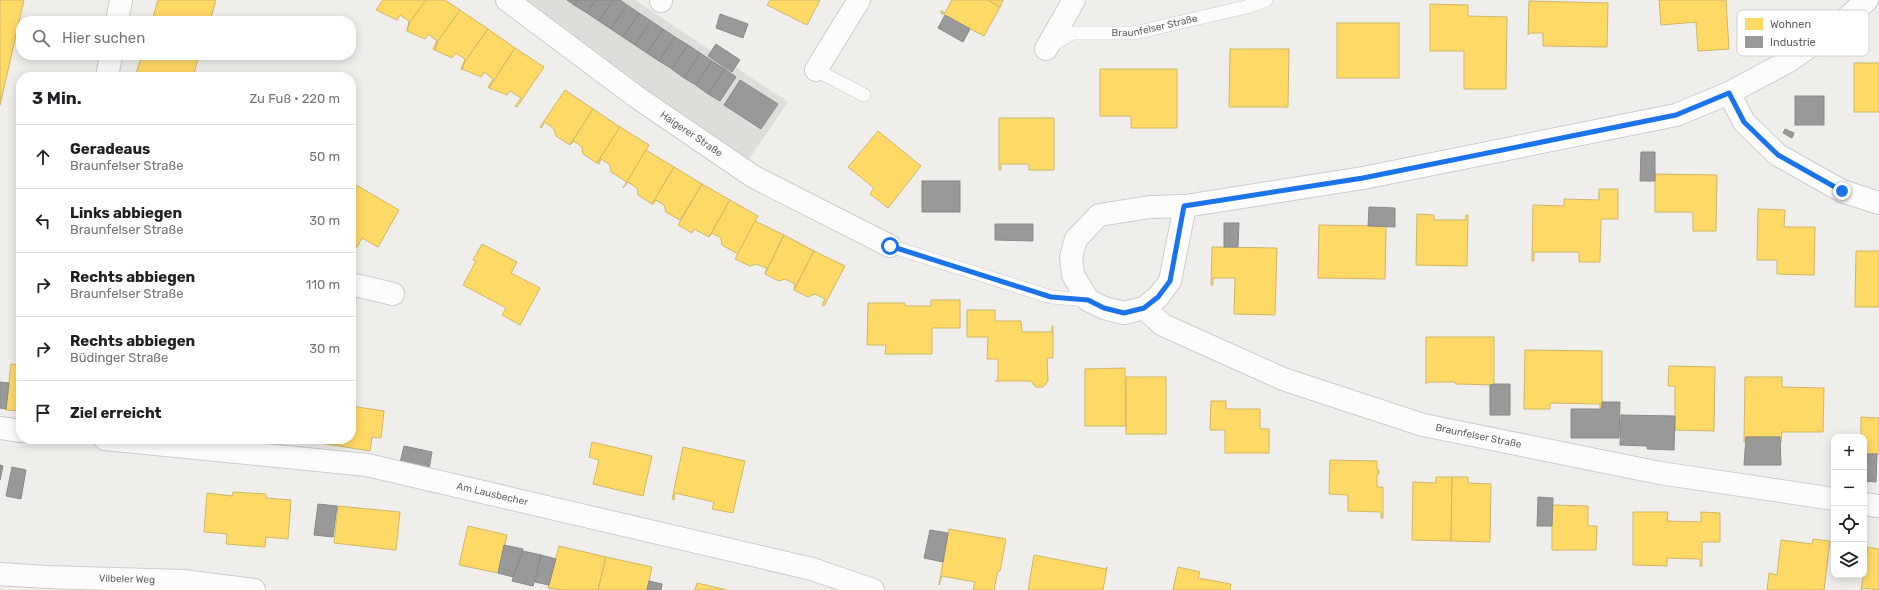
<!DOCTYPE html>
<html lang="de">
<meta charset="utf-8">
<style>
:root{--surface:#fff;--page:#f6f6f6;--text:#202124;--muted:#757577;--line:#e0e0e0}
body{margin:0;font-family:Rubik,sans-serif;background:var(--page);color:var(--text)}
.controls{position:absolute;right:12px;bottom:12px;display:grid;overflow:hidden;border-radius:8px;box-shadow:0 2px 10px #0003}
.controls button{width:36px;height:36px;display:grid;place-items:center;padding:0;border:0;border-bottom:1px solid var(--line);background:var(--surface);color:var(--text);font:20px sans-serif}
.stop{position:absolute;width:12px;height:12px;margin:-9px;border:3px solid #1a73e8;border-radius:50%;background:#fff}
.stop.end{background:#1a73e8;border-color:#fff;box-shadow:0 1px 4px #0008}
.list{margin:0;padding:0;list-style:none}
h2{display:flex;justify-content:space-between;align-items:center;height:52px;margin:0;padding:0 16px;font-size:17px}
h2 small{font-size:13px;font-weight:400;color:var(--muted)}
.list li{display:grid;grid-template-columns:26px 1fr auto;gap:12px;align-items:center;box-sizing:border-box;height:64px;padding:0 16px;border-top:1px solid var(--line)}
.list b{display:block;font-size:15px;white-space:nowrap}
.list p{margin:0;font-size:13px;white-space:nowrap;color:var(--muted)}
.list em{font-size:13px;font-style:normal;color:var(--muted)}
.icon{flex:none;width:22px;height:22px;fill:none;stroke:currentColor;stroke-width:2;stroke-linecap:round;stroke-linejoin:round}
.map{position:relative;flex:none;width:1879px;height:590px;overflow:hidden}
.search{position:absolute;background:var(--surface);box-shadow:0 2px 10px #0003;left:16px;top:16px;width:340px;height:44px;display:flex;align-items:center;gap:10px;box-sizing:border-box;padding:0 14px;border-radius:16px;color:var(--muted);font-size:15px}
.panel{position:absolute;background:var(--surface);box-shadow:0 2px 10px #0003;left:16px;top:72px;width:340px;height:372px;border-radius:16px}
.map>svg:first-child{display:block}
.industrial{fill:#dfddda}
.homes{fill:#ffd966;stroke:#cfb667}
.industry{fill:#999;stroke:#88898a}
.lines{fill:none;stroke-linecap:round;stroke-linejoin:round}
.service-casing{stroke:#cbcccc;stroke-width:14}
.minor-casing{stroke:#cbcccc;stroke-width:24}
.service{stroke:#fdfcfc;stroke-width:13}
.minor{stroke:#fdfcfc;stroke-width:22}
.route{stroke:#1a73e8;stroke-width:5}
.labels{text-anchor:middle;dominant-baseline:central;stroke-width:4;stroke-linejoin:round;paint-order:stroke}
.street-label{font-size:10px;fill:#5f6368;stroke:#fff}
.key{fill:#fff;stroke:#cfd0d2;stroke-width:1}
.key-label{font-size:11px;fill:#5f6368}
</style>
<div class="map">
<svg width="1879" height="590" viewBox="0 0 1879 590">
<rect width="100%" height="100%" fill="#efeeea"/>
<path class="industrial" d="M 511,0 L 635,0 L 788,102 L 747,162 Z"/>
<g class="homes">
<path d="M 0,0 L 24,0 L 0,105 Z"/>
<path d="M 158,0 L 216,0 L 210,21 L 152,21 Z"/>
<path d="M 383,0 L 426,0 L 410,22 L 407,31 L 409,21 L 400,15 L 397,20 L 376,10 Z"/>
<path d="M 426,0 L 445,0 L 460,10 L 438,41 L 435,50 L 433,49 L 437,41 L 428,34 L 425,39 L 407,31 L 410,22 Z"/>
<path d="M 770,0 L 820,0 L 807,25 L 767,5 Z"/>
<path d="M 952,0 L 988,0 L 1000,7 L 984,36 L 941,13 L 941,11 L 945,13 Z"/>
<path d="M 988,0 L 1003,0 L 1000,7 Z"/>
<path d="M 1659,0 L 1726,0 L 1729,49 L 1698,51 L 1696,22 L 1661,25 Z"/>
<path d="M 1529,1 L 1608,3 L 1607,47 L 1543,46 L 1543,33 L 1530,33 L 1528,35 Z"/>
<path d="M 1430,4 L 1468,5 L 1468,16 L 1507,17 L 1506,89 L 1464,89 L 1464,51 L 1430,51 Z"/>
<path d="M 460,10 L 488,29 L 466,60 L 462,69 L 461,69 L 465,59 L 456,53 L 452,58 L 435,50 L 438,41 Z"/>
<rect x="1337" y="23" width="62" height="55"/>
<path d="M 488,29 L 515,48 L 489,88 L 488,87 L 493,79 L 484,72 L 481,77 L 462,69 L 466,60 Z"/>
<path d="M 515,48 L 544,67 L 517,107 L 515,106 L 521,98 L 510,91 L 507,95 L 489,88 Z"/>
<path d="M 1230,49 L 1289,49 L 1288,107 L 1229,107 Z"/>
<path d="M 142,55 L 199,55 L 193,77 L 135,77 Z"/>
<rect x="1854" y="63" width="25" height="49"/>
<path d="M 1100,69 L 1177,69 L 1177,128 L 1131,128 L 1131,116 L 1100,116 Z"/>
<path d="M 565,90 L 593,109 L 570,145 L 556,136 L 554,129 L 545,122 L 541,128 L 540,127 Z"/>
<path d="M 593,109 L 620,127 L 597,163 L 583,154 L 582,147 L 574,141 L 570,145 Z"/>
<path d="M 999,118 L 1054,118 L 1054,170 L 1029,170 L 1029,164 L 1001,164 L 1001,170 L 999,170 Z"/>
<path d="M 620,127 L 649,145 L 627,182 L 611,172 L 610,165 L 601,159 L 599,164 L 597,163 Z"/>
<path d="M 878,131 L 921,166 L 888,208 L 870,194 L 874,188 L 848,167 Z"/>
<path d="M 646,150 L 674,167 L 652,204 L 638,195 L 637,188 L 628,182 L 623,188 Z"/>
<path d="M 674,167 L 702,184 L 680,220 L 666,212 L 664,205 L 656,200 L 653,204 L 652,204 Z"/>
<path d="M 1655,174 L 1717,175 L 1716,231 L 1693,231 L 1693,212 L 1655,212 Z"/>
<path d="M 351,182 L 399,210 L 378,247 L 362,238 L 357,247 L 351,249 Z"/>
<path d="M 702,184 L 730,200 L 709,237 L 694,229 L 692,233 L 678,225 Z"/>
<path d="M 1599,189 L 1618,189 L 1618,219 L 1601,219 L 1600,262 L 1579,262 L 1579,252 L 1534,252 L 1534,261 L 1532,261 L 1533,205 L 1564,206 L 1564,199 L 1599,200 Z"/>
<path d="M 730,200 L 758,216 L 738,254 L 722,245 L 721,238 L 712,233 L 709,237 Z"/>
<path d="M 1758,209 L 1785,210 L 1784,227 L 1815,227 L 1814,275 L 1777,274 L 1777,260 L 1757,260 Z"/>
<path d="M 1417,214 L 1434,215 L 1434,220 L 1466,220 L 1466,215 L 1468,215 L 1467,266 L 1416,265 Z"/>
<path d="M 755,221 L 784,235 L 765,274 L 767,268 L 756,264 L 750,266 L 735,259 Z"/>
<path d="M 1319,225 L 1386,226 L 1385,279 L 1318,278 Z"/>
<path d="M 784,235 L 814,251 L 794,290 L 795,284 L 785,279 L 779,281 L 765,274 Z"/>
<path d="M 482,244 L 517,262 L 511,273 L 540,288 L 520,325 L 502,315 L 506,308 L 463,285 L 476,261 L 473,260 Z"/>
<path d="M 1212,247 L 1277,248 L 1275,315 L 1234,314 L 1235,278 L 1213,278 L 1213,285 L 1211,285 Z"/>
<path d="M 814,251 L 845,266 L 824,306 L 822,305 L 825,299 L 815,294 L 808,297 L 794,290 Z"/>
<path d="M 1856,251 L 1879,251 L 1879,307 L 1855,307 Z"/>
<path d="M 931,300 L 960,300 L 960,328 L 932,328 L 932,354 L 885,354 L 886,345 L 867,345 L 868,303 L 905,303 L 905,306 L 931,306 Z"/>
<path d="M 967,310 L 995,310 L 995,321 L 1021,321 L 1022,332 L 1052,332 L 1052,326 L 1053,326 L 1053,358 L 1047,358 L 1048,381 L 1043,387 L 1036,387 L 1031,381 L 995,381 L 998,380 L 998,359 L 987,359 L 988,337 L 967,337 Z"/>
<path d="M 1426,337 L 1494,337 L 1494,385 L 1456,384 L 1455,382 L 1427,382 L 1426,384 Z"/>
<path d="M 1525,350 L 1602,351 L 1602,409 L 1600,409 L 1600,404 L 1550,403 L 1550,409 L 1524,409 Z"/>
<path d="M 11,364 L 21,365 L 21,411 L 6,410 Z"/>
<path d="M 1669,366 L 1715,367 L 1714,431 L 1675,430 L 1675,386 L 1668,386 Z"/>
<path d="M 1125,368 L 1126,426 L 1085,426 L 1085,369 Z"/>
<rect x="1126" y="377" width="40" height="57"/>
<path d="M 1745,377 L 1782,377 L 1782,387 L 1824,388 L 1823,432 L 1782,432 L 1781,443 L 1780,443 L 1780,437 L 1746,437 L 1744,442 Z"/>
<path d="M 1211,401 L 1226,401 L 1226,409 L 1260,409 L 1260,429 L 1269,429 L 1269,453 L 1225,453 L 1225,430 L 1210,430 Z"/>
<path d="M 351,406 L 384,411 L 381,438 L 372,437 L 370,451 L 326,444 L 327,439 L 351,439 Z"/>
<path d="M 1861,417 L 1879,418 L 1879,454 L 1864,454 L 1864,437 L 1861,437 Z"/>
<path d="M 291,439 L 327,439 L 326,444 Z"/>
<path d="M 592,442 L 652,456 L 643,496 L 593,484 L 599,460 L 589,457 Z"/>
<path d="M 683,447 L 745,461 L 733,513 L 712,509 L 714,502 L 675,493 L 674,500 L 672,499 Z"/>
<path d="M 1330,460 L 1377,461 L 1377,470 L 1379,470 L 1379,474 L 1377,474 L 1377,487 L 1383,487 L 1383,518 L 1381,518 L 1381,512 L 1348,511 L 1348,495 L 1329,494 Z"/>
<path d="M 1436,477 L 1452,477 L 1451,541 L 1412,540 L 1413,482 L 1436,483 Z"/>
<path d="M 1452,477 L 1468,477 L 1468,483 L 1491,484 L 1490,542 L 1451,541 Z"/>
<path d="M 233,492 L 266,494 L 266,498 L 291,500 L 288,539 L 266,537 L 265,547 L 226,544 L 227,534 L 204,532 L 207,493 L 232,496 Z"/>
<path d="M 1552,505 L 1588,506 L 1588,526 L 1597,526 L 1596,550 L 1552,550 Z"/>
<path d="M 338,506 L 400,512 L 396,550 L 334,543 Z"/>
<path d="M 1633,512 L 1668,512 L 1667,521 L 1701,522 L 1701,512 L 1720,513 L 1720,542 L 1702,542 L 1702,566 L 1700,566 L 1700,559 L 1667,558 L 1667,566 L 1633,565 Z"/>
<path d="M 468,526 L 507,535 L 498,573 L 459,565 Z"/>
<path d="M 949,529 L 1006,539 L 1000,571 L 998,571 L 994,590 L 973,590 L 975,582 L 942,576 L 939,585 Z"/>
<path d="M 1813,539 L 1830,541 L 1824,590 L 1767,590 L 1769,573 L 1777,575 L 1781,540 L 1812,544 Z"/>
<path d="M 559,546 L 606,557 L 598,590 L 563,590 L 548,588 Z"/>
<path d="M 1868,547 L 1879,549 L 1879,590 L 1863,588 L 1861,590 Z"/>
<path d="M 1034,555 L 1106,569 L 1107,567 L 1103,590 L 1028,590 Z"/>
<path d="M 606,557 L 652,567 L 647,590 L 598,590 Z"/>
<path d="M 1178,567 L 1200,572 L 1198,578 L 1231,584 L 1230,590 L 1173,590 Z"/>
<path d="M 697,583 L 727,590 L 695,590 Z"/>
</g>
<g class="industry">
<path d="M 567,0 L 578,0 L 574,5 Z"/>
<path d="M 578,0 L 596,0 L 587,13 L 574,5 Z"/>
<path d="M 596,0 L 613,0 L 599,21 L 587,13 Z"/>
<path d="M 613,0 L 620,0 L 627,5 L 611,29 L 599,21 Z"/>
<path d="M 627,5 L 639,13 L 623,37 L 611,29 Z"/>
<path d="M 639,13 L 651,21 L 635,45 L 623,37 Z"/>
<path d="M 720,14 L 748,24 L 743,38 L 716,28 Z"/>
<path d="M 945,15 L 970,29 L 963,42 L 938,28 Z"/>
<path d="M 651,21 L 663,29 L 647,53 L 635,45 Z"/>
<path d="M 663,29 L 675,37 L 659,61 L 647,53 Z"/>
<path d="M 675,37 L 688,45 L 672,69 L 659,61 Z"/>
<path d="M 716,44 L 740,60 L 732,72 L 708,56 Z"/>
<path d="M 688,45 L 700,53 L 684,78 L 672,69 Z"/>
<path d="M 700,53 L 712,61 L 696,85 L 684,78 Z"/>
<path d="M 712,61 L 725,69 L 708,94 L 696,85 Z"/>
<path d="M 725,69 L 736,77 L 720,101 L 708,94 Z"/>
<path d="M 740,80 L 778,104 L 761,129 L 724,105 Z"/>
<rect x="1795" y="96" width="29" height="29"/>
<path d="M 1785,129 L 1794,133 L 1792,138 L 1783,133 Z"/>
<path d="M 1641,152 L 1655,152 L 1655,181 L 1640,181 Z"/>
<rect x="922" y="181" width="38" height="31"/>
<path d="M 1369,207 L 1395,208 L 1395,227 L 1368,226 Z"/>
<path d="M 1224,223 L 1239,223 L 1238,247 L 1224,247 Z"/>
<path d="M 995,224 L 1033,224 L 1033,241 L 995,240 Z"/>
<path d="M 0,382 L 9,383 L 6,409 L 0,408 Z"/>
<path d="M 1494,384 L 1510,384 L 1510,415 L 1490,415 L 1490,385 Z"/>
<path d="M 1602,402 L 1620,402 L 1619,438 L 1571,438 L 1571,409 L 1602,409 Z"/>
<path d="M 1621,415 L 1675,416 L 1674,450 L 1647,449 L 1647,446 L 1620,445 Z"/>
<path d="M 1746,437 L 1780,437 L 1781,465 L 1744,465 Z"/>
<path d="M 404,446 L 432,452 L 429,469 L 400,463 Z"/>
<path d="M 1864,454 L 1877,454 L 1876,482 L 1864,481 Z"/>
<path d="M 0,465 L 3,466 L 0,480 Z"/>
<path d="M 12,467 L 26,470 L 21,499 L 6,496 Z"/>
<path d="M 1538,497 L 1553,498 L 1552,526 L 1537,526 Z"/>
<path d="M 318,504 L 337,506 L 333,537 L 314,535 Z"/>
<path d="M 930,530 L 948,533 L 943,562 L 924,558 Z"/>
<path d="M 504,545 L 523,549 L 513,577 L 498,573 Z"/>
<path d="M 523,551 L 541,555 L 533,586 L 512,581 Z"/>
<path d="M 541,555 L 556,559 L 549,585 L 535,582 Z"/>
<path d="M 649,581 L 662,584 L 661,590 L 647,590 Z"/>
</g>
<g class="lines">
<g class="service-casing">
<g id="service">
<path id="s1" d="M 1051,46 L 1072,33 L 1134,33 L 1246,7 L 1266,0"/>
<path d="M 816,70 L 864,95"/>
<path d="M 890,246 L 1051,297 L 1088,300"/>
</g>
</g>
<g class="minor-casing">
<g id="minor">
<path id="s2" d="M 507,0 L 638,98 L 754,177 L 890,246"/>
<path d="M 661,1 L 661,0"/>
<path d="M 117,21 L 121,0"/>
<path d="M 1046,49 L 1074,0"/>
<path d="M 816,70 L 859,0"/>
<path d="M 107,77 L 111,55"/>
<path d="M 1729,93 L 1744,122 L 1778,155 L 1842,191 L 1879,203"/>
<path d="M 1185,206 L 1363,178 L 1676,115 L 1729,93 L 1789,61 L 1837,27 L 1867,0"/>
<path d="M 1185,206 L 1170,281 L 1158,297 L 1144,308 L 1124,313 L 1104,308 L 1088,300 L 1073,275 L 1071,257 L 1076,239 L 1099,215 L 1150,207 Z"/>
<path d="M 351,284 L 393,294"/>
<path id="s3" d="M 1144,308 L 1163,325 L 1283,379 L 1423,425 L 1660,473 L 1834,499"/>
<path d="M 0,428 L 21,431"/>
<path id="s4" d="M 105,439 L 367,465 L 812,569 L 873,590"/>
<path d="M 1864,504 L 1879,506"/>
<path id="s5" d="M 0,574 L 47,577 L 183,581 L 254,590"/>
</g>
</g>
<use href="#service" class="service"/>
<use href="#minor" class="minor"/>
</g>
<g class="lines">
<path class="route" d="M 890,246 L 1051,297 L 1088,300 L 1104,308 L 1124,313 L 1144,308 L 1158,297 L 1170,281 L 1184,206 L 1363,178 L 1676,115 L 1729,93 L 1744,122 L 1778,155 L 1842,191"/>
</g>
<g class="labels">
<g class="street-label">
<text stroke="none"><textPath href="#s1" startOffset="108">Braunfelser Straße</textPath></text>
<text stroke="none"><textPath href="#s2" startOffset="228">Haigerer Straße</textPath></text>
<text stroke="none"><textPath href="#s3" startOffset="361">Braunfelser Straße</textPath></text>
<text stroke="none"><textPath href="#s4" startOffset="392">Am Lausbecher</textPath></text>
<text stroke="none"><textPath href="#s5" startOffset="127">Vilbeler Weg</textPath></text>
</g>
</g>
<rect x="1737" y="10" width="132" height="46" rx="6" class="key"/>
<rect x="1745" y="18" width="18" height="12" fill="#ffd966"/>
<rect x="1745" y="36" width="18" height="12" fill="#999"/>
<g class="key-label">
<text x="1770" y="28">Wohnen</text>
<text x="1770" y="46">Industrie</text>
</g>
</svg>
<div class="controls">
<button>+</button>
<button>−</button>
<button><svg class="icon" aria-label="locate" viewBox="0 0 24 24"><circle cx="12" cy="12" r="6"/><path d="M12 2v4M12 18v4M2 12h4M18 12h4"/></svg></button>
<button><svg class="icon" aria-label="layers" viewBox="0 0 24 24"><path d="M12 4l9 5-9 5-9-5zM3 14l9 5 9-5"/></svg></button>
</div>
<div class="stop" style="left:890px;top:246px"></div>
<div class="stop end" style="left:1842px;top:191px"></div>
<div class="search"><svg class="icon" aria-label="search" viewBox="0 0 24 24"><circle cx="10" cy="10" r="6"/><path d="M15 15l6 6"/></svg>Hier suchen</div>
<section class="panel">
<h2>3 Min.<small>Zu Fuß · 220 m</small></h2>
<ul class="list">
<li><svg class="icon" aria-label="ahead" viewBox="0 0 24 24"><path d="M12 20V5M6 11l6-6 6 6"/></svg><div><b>Geradeaus</b><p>Braunfelser Straße</p></div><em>50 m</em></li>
<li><svg class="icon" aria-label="left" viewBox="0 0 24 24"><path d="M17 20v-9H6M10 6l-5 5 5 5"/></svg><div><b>Links abbiegen</b><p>Braunfelser Straße</p></div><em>30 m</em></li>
<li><svg class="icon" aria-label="right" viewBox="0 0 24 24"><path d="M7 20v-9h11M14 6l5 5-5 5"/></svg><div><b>Rechts abbiegen</b><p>Braunfelser Straße</p></div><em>110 m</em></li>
<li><svg class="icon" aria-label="right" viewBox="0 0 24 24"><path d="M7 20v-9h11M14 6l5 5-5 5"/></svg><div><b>Rechts abbiegen</b><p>Büdinger Straße</p></div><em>30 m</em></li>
<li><svg class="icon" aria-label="arrive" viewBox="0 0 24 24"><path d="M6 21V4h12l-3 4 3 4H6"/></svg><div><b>Ziel erreicht</b></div></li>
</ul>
</section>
</div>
